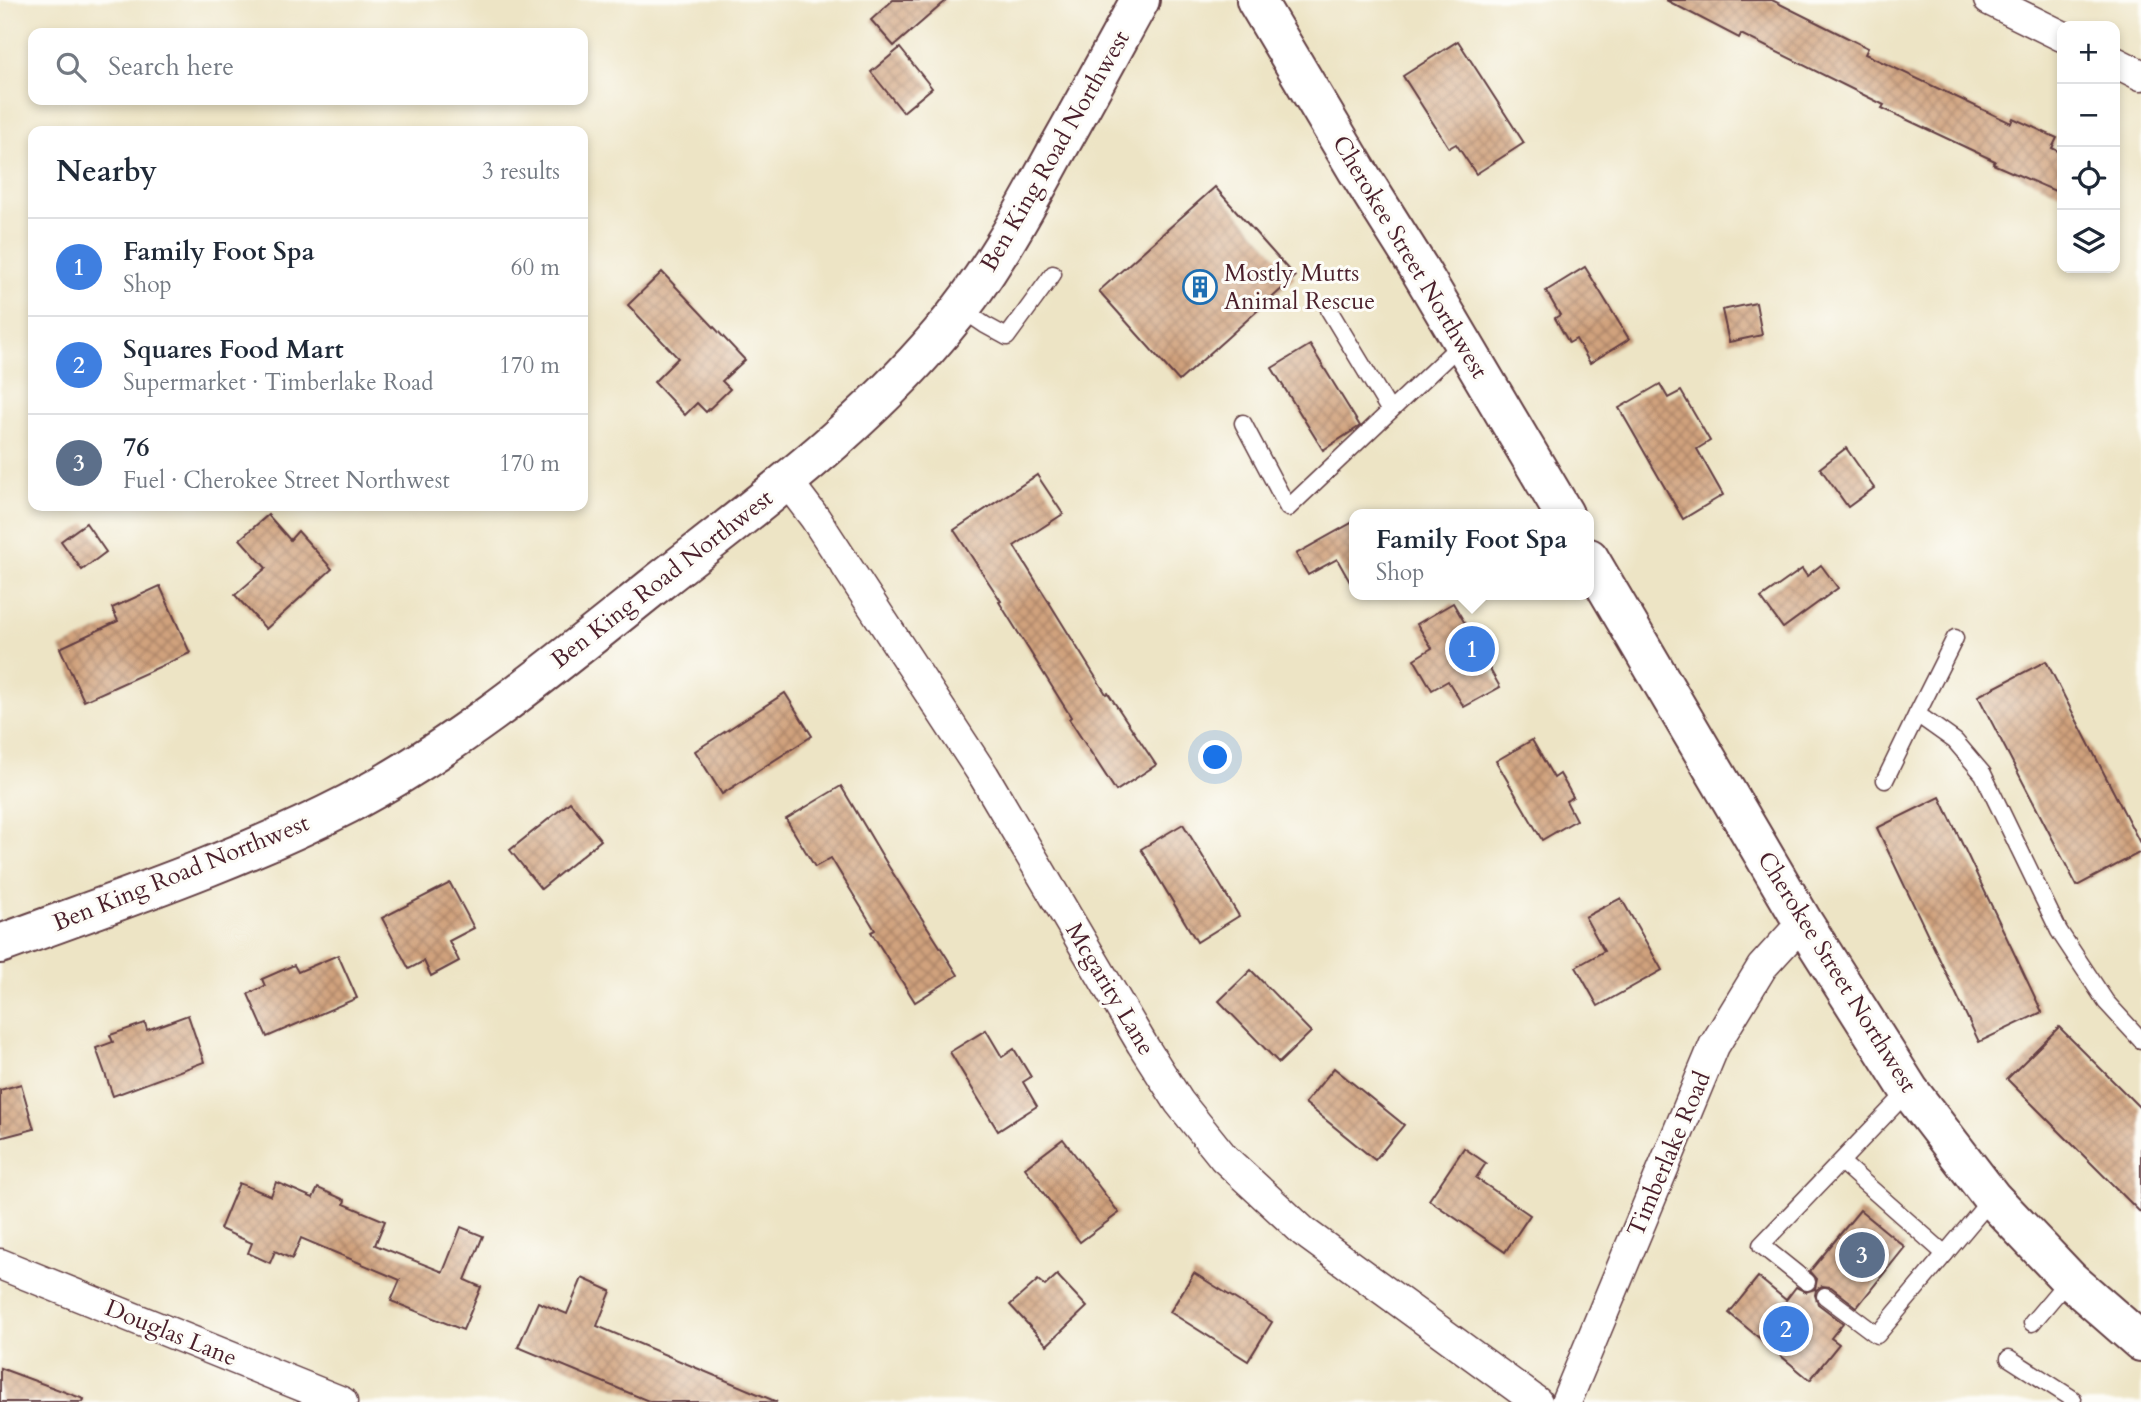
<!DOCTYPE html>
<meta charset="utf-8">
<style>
:root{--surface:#fff;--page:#f2f2f3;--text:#1f2937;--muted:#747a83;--line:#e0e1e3;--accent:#d93025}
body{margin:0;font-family:Cardo,serif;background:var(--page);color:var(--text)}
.controls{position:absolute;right:21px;top:21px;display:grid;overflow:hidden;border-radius:14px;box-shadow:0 4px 10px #0003}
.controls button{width:63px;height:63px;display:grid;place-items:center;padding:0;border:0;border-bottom:2px solid var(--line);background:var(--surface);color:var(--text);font:35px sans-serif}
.you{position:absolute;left:1216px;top:758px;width:24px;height:24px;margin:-18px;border:5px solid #fff;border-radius:50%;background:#1a73e8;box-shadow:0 0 0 10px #1a73e833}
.badge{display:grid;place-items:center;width:46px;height:46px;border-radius:50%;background:var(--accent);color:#fff;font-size:23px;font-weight:700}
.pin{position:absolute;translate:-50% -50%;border:4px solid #fff;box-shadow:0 2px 7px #0006}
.popup{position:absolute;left:1349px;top:509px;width:245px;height:91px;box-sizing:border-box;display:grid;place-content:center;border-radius:14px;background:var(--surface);filter:drop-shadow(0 2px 5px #0005);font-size:23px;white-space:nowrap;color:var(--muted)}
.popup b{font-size:26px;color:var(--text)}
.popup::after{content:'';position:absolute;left:50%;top:100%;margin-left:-14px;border:14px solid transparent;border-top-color:var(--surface)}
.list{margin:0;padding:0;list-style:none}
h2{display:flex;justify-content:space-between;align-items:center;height:91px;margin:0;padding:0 28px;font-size:30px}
h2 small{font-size:23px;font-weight:400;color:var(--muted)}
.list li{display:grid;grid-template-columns:46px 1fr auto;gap:21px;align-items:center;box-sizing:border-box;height:98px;padding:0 28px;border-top:2px solid var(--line)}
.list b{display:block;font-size:26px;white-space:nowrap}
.list p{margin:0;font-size:23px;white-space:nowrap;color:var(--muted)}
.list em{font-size:23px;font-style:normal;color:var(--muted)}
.icon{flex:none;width:38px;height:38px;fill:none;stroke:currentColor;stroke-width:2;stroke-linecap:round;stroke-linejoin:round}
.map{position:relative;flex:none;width:2141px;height:1402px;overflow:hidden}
.search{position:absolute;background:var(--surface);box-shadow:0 4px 10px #0003;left:28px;top:28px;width:560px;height:77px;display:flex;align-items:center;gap:18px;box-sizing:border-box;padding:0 24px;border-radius:14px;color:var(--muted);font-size:26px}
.panel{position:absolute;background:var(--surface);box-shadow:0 4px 10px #0003;left:28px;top:126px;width:560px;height:385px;border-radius:14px}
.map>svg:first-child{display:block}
.building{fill:url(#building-cross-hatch)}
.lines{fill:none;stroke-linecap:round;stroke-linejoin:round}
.service-casing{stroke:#623d42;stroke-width:19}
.minor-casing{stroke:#623d42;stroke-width:33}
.tertiary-casing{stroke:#623d42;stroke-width:42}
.secondary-casing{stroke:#623d42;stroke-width:42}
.service{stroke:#fff;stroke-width:16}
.minor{stroke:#fff;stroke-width:30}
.tertiary{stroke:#fff;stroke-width:38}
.secondary{stroke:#fff;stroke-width:38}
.labels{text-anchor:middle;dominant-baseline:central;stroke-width:6;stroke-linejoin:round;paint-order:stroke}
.street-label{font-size:24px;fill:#4a1f2b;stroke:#fdfcf7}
.poi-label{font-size:24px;fill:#4a1f2b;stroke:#fdfcf7;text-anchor:start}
</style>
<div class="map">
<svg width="2141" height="1402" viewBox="0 0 2141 1402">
<defs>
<pattern id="building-cross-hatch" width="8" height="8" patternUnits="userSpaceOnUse" patternTransform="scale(1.75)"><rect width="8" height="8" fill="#d0a27d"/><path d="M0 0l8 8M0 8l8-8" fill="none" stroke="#ab8367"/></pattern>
</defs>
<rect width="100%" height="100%" fill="#fdfcf7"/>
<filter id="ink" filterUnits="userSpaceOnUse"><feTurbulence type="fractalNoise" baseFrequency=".0143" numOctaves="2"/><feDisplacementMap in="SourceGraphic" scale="14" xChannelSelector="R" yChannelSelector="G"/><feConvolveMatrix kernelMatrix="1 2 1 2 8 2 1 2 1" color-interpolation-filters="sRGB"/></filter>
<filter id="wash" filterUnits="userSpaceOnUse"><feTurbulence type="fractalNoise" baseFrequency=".00686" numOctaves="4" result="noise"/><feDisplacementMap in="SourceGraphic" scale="28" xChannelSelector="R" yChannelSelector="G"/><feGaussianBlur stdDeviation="1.57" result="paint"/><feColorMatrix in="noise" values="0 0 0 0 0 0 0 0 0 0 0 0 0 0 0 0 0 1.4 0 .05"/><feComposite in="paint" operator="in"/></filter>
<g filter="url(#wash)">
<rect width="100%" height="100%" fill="#ede4c5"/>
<g id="blocks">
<g class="building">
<path d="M 893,0 L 947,0 L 894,46 L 871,20 Z"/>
<path d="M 1666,0 L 1772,0 L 1868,48 L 1865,54 L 2011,123 L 2013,118 L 2057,138 L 2052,148 L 2062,153 L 2062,194 L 1993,164 L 1995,161 L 1882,108 L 1884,105 L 1741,34 L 1739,38 Z"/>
<path d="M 1458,41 L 1524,143 L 1476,174 L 1456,144 L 1449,148 L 1403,76 Z"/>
<path d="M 900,48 L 932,88 L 903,112 L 871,72 Z"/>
<path d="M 1215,187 L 1295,277 L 1179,381 L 1099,291 Z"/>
<path d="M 1585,267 L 1629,339 L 1590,363 L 1576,339 L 1569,343 L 1555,318 L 1560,315 L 1546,291 Z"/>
<path d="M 662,272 L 745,360 L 722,381 L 730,389 L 706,412 L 697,403 L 685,415 L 654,382 L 678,358 L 628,305 Z"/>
<path d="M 1756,303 L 1762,335 L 1729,342 L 1722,310 Z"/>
<path d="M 1310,345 L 1360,426 L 1323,450 L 1272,368 Z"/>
<path d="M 1660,384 L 1668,398 L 1681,391 L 1710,441 L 1697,449 L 1723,495 L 1683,519 L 1619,408 Z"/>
<path d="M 1846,448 L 1874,488 L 1848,507 L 1820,468 Z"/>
<path d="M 1037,475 L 1063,514 L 1014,546 L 1106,694 L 1108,693 L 1156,765 L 1116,791 L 1069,719 L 1071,717 L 999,602 L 1001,601 L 954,530 Z"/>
<path d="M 268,515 L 290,540 L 298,531 L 332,569 L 266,629 L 235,595 L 266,568 L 240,539 Z"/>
<path d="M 1355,521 L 1355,591 L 1337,559 L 1308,575 L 1296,554 Z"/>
<path d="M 86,523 L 106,552 L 82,570 L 61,541 Z"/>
<path d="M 1821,565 L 1838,588 L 1783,628 L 1761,598 L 1802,569 L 1807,576 Z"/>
<path d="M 160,586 L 190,653 L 84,701 L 60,648 L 118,621 L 112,608 Z"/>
<path d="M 1453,603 L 1470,632 L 1477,627 L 1492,653 L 1484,659 L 1500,687 L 1464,707 L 1448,681 L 1432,690 L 1414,659 L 1432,648 L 1417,624 Z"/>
<path d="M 2046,661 L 2141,845 L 2141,852 L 2077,886 L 1978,696 Z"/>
<path d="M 785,693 L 812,736 L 722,794 L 695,751 Z"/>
<path d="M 1532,740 L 1554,778 L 1560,774 L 1573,797 L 1566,801 L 1576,820 L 1542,840 L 1496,761 Z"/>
<path d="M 841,786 L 889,867 L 958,975 L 915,1002 L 871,932 L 875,930 L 831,858 L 815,867 L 786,819 Z"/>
<path d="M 1940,797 L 2042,1012 L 1979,1042 L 1877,828 Z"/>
<path d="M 570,802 L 601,840 L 541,889 L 510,850 Z"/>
<path d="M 1183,824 L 1239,916 L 1197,942 L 1141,849 Z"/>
<path d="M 450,883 L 474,928 L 449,941 L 459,961 L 431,976 L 424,961 L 409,969 L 382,918 Z"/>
<path d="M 1621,898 L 1662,970 L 1598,1006 L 1576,967 L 1604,951 L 1585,917 Z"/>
<path d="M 338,955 L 357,998 L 267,1037 L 248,994 L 265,986 L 262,979 L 294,965 L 298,972 Z"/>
<path d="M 1251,970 L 1311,1032 L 1279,1063 L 1219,1001 Z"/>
<path d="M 188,1015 L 204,1062 L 113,1096 L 96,1048 L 113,1042 L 110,1035 L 145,1023 L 147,1030 Z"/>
<path d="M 2059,1027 L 2141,1109 L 2141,1213 L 2007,1079 Z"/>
<path d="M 986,1030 L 1002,1057 L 1014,1049 L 1031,1077 L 1023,1082 L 1037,1106 L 998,1131 L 950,1052 Z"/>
<path d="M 1334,1068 L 1404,1125 L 1375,1160 L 1305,1103 Z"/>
<path d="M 21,1084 L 34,1129 L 0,1138 L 0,1090 Z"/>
<path d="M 1063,1139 L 1119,1213 L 1080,1242 L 1025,1168 Z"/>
<path d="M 1464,1148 L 1486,1163 L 1476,1178 L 1530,1215 L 1505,1252 L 1429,1200 Z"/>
<path d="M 276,1182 L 313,1198 L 318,1188 L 345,1200 L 344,1204 L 385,1221 L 375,1245 L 443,1272 L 461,1227 L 483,1236 L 465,1280 L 481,1287 L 463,1330 L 391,1301 L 400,1280 L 301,1238 L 292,1259 L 275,1251 L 270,1263 L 248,1253 L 252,1243 L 220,1229 L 239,1183 L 271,1196 Z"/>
<path d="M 1860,1210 L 1905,1247 L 1857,1307 L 1831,1287 L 1822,1286 L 1816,1290 L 1815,1295 L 1818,1304 L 1843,1323 L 1831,1338 L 1839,1344 L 1810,1380 L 1729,1313 L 1758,1277 L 1786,1300 L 1796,1287 L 1806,1292 L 1815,1289 L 1817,1279 L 1810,1271 Z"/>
<path d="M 1194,1273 L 1272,1322 L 1248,1361 L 1170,1312 Z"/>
<path d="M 1057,1275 L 1087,1307 L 1047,1345 L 1010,1305 L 1038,1280 L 1045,1286 Z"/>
<path d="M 582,1278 L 611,1291 L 597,1326 L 777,1402 L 651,1402 L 518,1347 L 538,1302 L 567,1314 Z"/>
<path d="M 0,1368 L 84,1399 L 83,1402 L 0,1402 Z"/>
</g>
</g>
</g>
<g filter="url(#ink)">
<use href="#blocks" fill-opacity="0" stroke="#623d42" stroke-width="2"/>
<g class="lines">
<g class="service-casing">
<g id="service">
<path d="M 960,308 L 985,325 L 1007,337 L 1053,274"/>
<path d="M 1329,310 L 1390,411"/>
<path d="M 1243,423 L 1288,508 L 1463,342"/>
<path d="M 1917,714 L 1955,638"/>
<path d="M 1885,780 L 1917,714 L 1955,741 L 1983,774 L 2059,931 L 2106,1002 L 2141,1040"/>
<path d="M 1841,1162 L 1945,1254"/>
<path d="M 1807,1282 L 1761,1245 L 1909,1090"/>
<path d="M 1825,1296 L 1877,1335 L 1992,1198"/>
<path d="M 2032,1323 L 2069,1279"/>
<path d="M 2009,1358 L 2073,1399"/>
</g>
</g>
<g class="minor-casing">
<g id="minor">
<path d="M 1989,0 L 2062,36"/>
<path d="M 2115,62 L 2141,75"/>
<path d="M 787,481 L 815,518 L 984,776 L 1142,1044 L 1179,1102 L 1224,1158 L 1304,1232 L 1537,1402"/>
<path d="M 0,1264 L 342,1402"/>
<path d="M 1566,1402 L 1714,1046 L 1762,967 L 1803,922"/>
</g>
</g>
<g class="tertiary-casing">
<path id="tertiary" d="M 0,944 C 117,901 237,861 348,804 C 460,745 560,661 659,582 C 757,505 859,430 940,334 C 987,279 1021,217 1055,154 C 1084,103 1112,51 1140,0"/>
</g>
<g class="secondary-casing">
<g id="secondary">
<path d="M 1256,0 L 1357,170 L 1418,267 L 1564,514"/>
<path d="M 1589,558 L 1803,922 L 1909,1090 L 1992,1198 L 2069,1279 L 2141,1342"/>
</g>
</g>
<use href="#service" class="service"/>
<use href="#minor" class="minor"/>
<use href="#tertiary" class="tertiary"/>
<use href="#secondary" class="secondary"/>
</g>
</g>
<defs>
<g id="building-ring" transform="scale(1.75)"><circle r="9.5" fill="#fdfcf7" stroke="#1f6fb2" stroke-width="1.5"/><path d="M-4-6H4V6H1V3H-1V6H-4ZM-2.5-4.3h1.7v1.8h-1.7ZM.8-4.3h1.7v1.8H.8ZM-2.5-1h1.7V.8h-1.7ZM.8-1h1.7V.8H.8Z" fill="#1f6fb2"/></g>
</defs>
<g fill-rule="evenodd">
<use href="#building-ring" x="1200" y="287"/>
</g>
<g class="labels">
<g class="street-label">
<text transform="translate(1055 151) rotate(-60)">Ben King Road Northwest</text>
<text transform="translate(1410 257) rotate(59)">Cherokee Street Northwest</text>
<text transform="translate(662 579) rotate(-38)">Ben King Road Northwest</text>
<text transform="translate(181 873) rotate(-22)">Ben King Road Northwest</text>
<text transform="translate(1837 972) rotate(58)">Cherokee Street Northwest</text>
<text transform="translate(1110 989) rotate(59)">Mcgarity Lane</text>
<text transform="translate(1669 1154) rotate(-67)">Timberlake Road</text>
<text transform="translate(171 1333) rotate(22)">Douglas Lane</text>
</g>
<g class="poi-label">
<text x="1224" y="273">Mostly Mutts<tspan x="1224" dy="28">Animal Rescue</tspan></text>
</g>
</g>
</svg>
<div class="controls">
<button>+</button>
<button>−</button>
<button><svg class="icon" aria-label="locate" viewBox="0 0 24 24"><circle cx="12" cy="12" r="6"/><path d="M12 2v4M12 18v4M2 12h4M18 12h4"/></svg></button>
<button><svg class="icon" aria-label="layers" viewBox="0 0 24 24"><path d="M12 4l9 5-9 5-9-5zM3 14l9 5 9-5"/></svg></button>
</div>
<div class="you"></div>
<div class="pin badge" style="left:1472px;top:649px;background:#3f7fe0">1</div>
<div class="popup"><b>Family Foot Spa</b>Shop</div>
<div class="pin badge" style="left:1786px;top:1329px;background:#3f7fe0">2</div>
<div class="pin badge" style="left:1862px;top:1255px;background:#5c6f8a">3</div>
<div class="search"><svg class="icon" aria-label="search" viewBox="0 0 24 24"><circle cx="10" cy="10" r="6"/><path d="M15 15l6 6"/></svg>Search here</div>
<section class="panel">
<h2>Nearby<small>3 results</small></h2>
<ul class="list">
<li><span class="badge" style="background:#3f7fe0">1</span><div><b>Family Foot Spa</b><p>Shop</p></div><em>60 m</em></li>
<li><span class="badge" style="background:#3f7fe0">2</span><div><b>Squares Food Mart</b><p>Supermarket · Timberlake Road</p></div><em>170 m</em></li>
<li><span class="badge" style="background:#5c6f8a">3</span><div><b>76</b><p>Fuel · Cherokee Street Northwest</p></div><em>170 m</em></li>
</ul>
</section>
</div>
